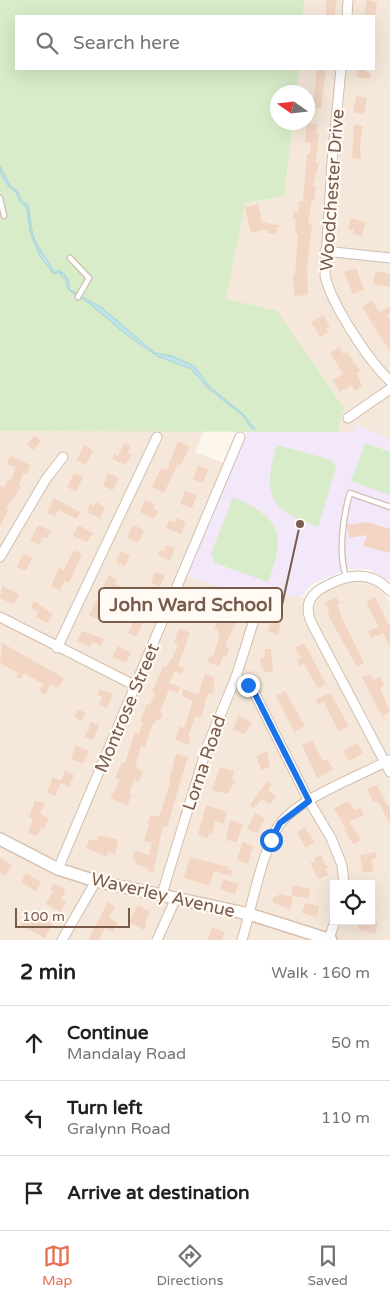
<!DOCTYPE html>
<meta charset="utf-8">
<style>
:root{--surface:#fff;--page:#f2f2f2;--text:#202124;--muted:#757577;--line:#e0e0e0;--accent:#e76f51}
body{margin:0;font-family:"Varela Round",sans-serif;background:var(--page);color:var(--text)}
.controls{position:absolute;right:15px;bottom:15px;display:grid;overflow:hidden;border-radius:0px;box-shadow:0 5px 20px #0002}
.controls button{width:45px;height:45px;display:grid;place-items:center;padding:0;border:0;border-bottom:1px solid var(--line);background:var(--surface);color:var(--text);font:25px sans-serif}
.compass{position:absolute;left:270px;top:85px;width:45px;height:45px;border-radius:50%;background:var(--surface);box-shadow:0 5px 20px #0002;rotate:284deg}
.scale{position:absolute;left:15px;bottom:12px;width:115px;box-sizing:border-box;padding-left:5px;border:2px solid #7a5c4d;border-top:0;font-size:14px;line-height:18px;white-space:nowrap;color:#7a5c4d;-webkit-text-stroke:4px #fffaf3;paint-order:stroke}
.stop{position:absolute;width:15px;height:15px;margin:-11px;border:4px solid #1a73e8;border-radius:50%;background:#fff}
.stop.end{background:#1a73e8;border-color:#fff;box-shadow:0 1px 5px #0008}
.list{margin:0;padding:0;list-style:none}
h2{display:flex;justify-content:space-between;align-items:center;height:65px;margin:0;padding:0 20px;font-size:21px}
h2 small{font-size:16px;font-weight:400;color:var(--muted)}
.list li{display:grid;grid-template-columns:32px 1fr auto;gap:15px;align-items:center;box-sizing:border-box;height:75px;padding:0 20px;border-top:1px solid var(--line)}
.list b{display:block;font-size:19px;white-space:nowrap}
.list p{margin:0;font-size:16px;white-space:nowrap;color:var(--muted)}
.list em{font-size:16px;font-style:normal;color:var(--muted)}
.icon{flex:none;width:28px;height:28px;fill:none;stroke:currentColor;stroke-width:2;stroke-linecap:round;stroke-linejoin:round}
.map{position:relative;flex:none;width:390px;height:940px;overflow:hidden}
.search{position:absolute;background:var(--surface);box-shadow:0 5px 20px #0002;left:15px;right:15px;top:15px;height:55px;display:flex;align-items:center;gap:12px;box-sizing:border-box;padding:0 18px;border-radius:0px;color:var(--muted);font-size:19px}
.sheet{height:290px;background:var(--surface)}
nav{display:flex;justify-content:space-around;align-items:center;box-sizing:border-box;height:70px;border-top:1px solid var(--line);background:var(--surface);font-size:14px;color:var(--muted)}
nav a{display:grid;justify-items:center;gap:2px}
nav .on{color:var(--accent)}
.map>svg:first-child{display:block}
.residential{fill:#f5e8da;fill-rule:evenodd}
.education{fill:#f3e8fa}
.green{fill:#d8ecc9}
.water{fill:#bfe3e8;stroke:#a5d3da}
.building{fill:#f3d5c3}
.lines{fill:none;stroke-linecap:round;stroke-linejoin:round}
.lane-casing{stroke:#d1beb0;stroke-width:7}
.street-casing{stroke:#d1beb0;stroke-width:11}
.secondary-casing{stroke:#d6c0b0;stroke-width:14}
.lane{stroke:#fff;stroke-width:4.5}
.street{stroke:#fff;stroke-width:9}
.secondary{stroke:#fff;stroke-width:11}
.route{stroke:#1a73e8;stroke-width:6}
.labels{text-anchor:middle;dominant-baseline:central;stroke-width:4.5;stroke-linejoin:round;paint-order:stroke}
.street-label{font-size:18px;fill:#7a5c4d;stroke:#fffaf3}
.leader{fill:none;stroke:#7a5c4d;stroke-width:2}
.callout-dot{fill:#7a5c4d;stroke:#fffaf3;stroke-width:2}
.callout{fill:#fffaf3;stroke:#7a5c4d;stroke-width:2}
.callout-label{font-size:19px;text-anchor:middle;font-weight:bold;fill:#7a5c4d}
</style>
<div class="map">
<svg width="390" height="940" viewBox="0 0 390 940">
<rect width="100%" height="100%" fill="#fdf6ec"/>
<g class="residential">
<path d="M 304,0 L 390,0 L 390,374 L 333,307 L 378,374 L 390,386 L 390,440 L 356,424 L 353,432 L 338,432 L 344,408 L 226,299 L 245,203 L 284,196 L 293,123 L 308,122 L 308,92 L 297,92 L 299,69 L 374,69 L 374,16 L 303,16 Z"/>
<path d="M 0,431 L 204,431 L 195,452 L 226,464 L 61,853 L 54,860 L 0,834 Z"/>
<path d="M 187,576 L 230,589 L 314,599 L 333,585 L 360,579 L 377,586 L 390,602 L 390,940 L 340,940 L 264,915 L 175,892 L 73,869 L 68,866 L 67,858 ZM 334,884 L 371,884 L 371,921 L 334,921 Z"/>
<path d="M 0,843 L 81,884 L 232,915 L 319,940 L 0,940 Z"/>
</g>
<path class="education" d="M 355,424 L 390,440 L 390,581 L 369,569 L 347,569 L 315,583 L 309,587 L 302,597 L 296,597 L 219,587 L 187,576 L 248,431 L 353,432 Z"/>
<g class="green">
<path d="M 0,0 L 304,0 L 303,16 L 16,16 L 16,69 L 299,69 L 297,92 L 278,92 L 278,122 L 293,123 L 284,196 L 245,203 L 226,299 L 277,311 L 344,408 L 338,432 L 0,431 Z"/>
<path d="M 365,443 L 390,452 L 390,495 L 351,481 Z"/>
<path d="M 277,445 L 332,460 L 336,468 L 318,527 C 268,509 262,495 277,445 Z"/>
<path d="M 233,497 C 282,519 286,534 268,582 L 215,563 L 211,554 Z"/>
</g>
<path class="water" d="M 0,166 L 11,187 L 17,190 L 22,201 L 28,205 C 31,217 30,229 35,240 C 41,253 49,260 54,273 L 59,270 C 66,274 70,281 69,289 L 102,308 L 155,353 L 172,356 L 194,366 L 210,387 L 243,414 L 255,429 L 251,428 L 242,415 L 209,389 L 191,369 L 157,356 L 123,332 L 90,304 L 70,291 L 66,286 L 66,279 L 61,276 L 61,272 L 56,274 L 53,273 L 40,256 L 30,232 L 27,208 L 19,200 L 16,192 C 8,188 0,176 0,166 Z"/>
<g class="building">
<path d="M 326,0 L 336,0 L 335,16 L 326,16 Z"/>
<path d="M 367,0 L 377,2 L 375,16 L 364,16 Z"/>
<path d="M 317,69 L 326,69 L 321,108 L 315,108 L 315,103 L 313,103 Z"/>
<path d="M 358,69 L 367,69 L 366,72 L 371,73 L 370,79 L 357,77 Z"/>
<path d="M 356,96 L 367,98 L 364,114 L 353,112 Z"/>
<path d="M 307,123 L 317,124 L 316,134 L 319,134 L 316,163 L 319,163 L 313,186 L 316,186 L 314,201 L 312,200 L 308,223 L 312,224 L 307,269 L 308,295 L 294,296 L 293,274 L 295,274 L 298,234 L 295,233 L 296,219 L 293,219 L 294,212 L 298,213 L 299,201 L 303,201 L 307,154 L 310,154 L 311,143 L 305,142 Z"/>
<path d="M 354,124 L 363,126 L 360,146 L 361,159 L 352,158 Z"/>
<path d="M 258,204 L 262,222 L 283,226 L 277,227 L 276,234 L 267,233 L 268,229 L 251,233 L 245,207 Z"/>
<path d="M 351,218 L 366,222 L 362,236 L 353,234 L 354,230 L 348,229 Z"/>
<path d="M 356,268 L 364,290 L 353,294 L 344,272 Z"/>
<path d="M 376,271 L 390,274 L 390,287 L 373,284 Z"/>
<path d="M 372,300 L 379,312 L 390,307 L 390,314 L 387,316 L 390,320 L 390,352 L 362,307 Z"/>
<path d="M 323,315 L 330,326 L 326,329 L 328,332 L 320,337 L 311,322 Z"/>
<path d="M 339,347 L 343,354 L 347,352 L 360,371 L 357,373 L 362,386 L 355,391 L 352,385 L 340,392 L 333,380 L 343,374 L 330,353 Z"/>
<path d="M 35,435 L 41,441 L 33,450 L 27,444 Z"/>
<path d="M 178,441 L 190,447 L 181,465 L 178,464 L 164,493 L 152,487 L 161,468 L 167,470 Z"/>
<path d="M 124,443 L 131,446 L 128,453 L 132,455 L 125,465 L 112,459 L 114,454 L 118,456 Z"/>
<path d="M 84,445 L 93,450 L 86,465 L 77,460 Z"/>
<path d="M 10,456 L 30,465 L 27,474 L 23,473 L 19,485 L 22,486 L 6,509 L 8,511 L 0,526 L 0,485 L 4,487 L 8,479 L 11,480 L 16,467 L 7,464 Z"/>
<path d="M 198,466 L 208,469 L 203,483 L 193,479 Z"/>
<path d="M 74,473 L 83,477 L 76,492 L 67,487 Z"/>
<path d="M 108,473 L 119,478 L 113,490 L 103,486 Z"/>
<path d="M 185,491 L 197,495 L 192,508 L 180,504 Z"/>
<path d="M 54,498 L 80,512 L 77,519 L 58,510 L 55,517 L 47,513 Z"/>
<path d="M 145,500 L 155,504 L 153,509 L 158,511 L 154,519 L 140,512 Z"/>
<path d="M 96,502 L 105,507 L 100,518 L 87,512 L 90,504 L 94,506 Z"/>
<path d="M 176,518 L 186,522 L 181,534 L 166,528 L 169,520 L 175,523 Z"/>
<path d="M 367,522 L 390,529 L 390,553 L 363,546 L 367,535 L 349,538 L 347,525 Z"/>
<path d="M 38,525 L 51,531 L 47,538 L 43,537 L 39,545 L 30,541 Z"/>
<path d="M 78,525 L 93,533 L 87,542 L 73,536 Z"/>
<path d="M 133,525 L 144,530 L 138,543 L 127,538 Z"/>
<path d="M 166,545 L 175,548 L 170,560 L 158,556 L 160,550 L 164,551 Z"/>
<path d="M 74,550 L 82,554 L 69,583 L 64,581 L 60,590 L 51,586 L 59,568 L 64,570 Z"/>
<path d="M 121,551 L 130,556 L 125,566 L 116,562 Z"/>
<path d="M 23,554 L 32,558 L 26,571 L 17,567 Z"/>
<path d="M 155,572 L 165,575 L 160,587 L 151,583 Z"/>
<path d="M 109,575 L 117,579 L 115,584 L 120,586 L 117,594 L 103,588 Z"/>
<path d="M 2,586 L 19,594 L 14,605 L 0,598 Z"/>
<path d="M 134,595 L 143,598 L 145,595 L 155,599 L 136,637 L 128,633 L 140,607 L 131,603 Z"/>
<path d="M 336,597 L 340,603 L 337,605 L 341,613 L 340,614 L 364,663 L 357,667 L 327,613 L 330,612 L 325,603 Z"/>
<path d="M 375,597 L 388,624 L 390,623 L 390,647 L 383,633 L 371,638 L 368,631 L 379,627 L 366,602 Z"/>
<path d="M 34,601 L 53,614 L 48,623 L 36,617 L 38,612 L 31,608 Z"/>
<path d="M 96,601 L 105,605 L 102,611 L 107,613 L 103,622 L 89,615 Z"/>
<path d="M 227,608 L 240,614 L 226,644 L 226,647 L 229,648 L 226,657 L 223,656 L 219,666 L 207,662 L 210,655 L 213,656 L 219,638 L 218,630 L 214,628 L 217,622 L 220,623 Z"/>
<path d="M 277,613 L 283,614 L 278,635 L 268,632 L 272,616 L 276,617 Z"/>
<path d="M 179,628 L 190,633 L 178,666 L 184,668 L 181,674 L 175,671 L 169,683 L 180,687 L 178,693 L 169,690 L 160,712 L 163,714 L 160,720 L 157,719 L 154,725 L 152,724 L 145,748 L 141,746 L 135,768 L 143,771 L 138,782 L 134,780 L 129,794 L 132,795 L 127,806 L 110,798 L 120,780 L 115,778 L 122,762 L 125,763 L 135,732 L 139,734 L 143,723 L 140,721 L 147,704 L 150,705 L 155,693 L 152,692 L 163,666 L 166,667 L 173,657 L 178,644 L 174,642 Z"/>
<path d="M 82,631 L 104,639 L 101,646 L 92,642 L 90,647 L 77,641 Z"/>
<path d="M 2,643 L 64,678 L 58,688 L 51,684 L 45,695 L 39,691 L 43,684 L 24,673 L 21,679 L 16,677 L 18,673 L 0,663 Z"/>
<path d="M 304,643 L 326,684 L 318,688 L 304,664 L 300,666 L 297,660 L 301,658 L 295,648 Z"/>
<path d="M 118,646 L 131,653 L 126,662 L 112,658 Z"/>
<path d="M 264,649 L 271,649 L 273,672 L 264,672 L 263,667 L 261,667 L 260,658 L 265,657 Z"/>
<path d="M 205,674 L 215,678 L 213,685 L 215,685 L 212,694 L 208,693 L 201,718 L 196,716 L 188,736 L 191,737 L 189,745 L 175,740 L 180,726 L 184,728 L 193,701 L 181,696 L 183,689 L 198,695 Z"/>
<path d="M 370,674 L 374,680 L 380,677 L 384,686 L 380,688 L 390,712 L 382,716 L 362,677 Z"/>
<path d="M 100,689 L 113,694 L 107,708 L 99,705 L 102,697 L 97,695 Z"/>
<path d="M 285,691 L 305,726 L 294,732 L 276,696 Z"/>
<path d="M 330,693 L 349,726 L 339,732 L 324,702 L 318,705 L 315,699 Z"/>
<path d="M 78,709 L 86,713 L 82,721 L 74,717 Z"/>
<path d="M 238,716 L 252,722 L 245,734 L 233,730 Z"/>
<path d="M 91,722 L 99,725 L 93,740 L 85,737 Z"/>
<path d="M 312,740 L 323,761 L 327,759 L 333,769 L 317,778 L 302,745 Z"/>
<path d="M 357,743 L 363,753 L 349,761 L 343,751 Z"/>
<path d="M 76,745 L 89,751 L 83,764 L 71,759 Z"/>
<path d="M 267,751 L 270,767 L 261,770 L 256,756 Z"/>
<path d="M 176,754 L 188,757 L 167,827 L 163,826 L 153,873 L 147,871 L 148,868 L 136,865 L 137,861 L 132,860 L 135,851 L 149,855 L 152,843 L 144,841 L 149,824 L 147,823 L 151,815 L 159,817 L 171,780 L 169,779 Z"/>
<path d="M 220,767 L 234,771 L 232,780 L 235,780 L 228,794 L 212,790 Z"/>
<path d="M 65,771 L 74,775 L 69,787 L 61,783 L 55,796 L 47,792 L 53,777 L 61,781 Z"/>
<path d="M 267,781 L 272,785 L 268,790 L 276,796 L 270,805 L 262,799 L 254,808 L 250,805 Z"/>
<path d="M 377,785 L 388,807 L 390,806 L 390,825 L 378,801 L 374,803 L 367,789 Z"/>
<path d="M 35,800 L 45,804 L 40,814 L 49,818 L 44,828 L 41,827 L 37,836 L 28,833 L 33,819 L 29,817 Z"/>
<path d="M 347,801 L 356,810 L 361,808 L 364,815 L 349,821 L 361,840 L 355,844 L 353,844 L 344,830 L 346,829 L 334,809 Z"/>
<path d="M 206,805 L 227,812 L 224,823 L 215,821 L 212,834 L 209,833 L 208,838 L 198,835 Z"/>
<path d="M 255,813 L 265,818 L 257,833 L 247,829 Z"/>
<path d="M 230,820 L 243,824 L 237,842 L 226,840 Z"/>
<path d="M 304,827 L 315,842 L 307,847 L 305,847 L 297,832 Z"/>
<path d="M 99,835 L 118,840 L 115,854 L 108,852 L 107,857 L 86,848 L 89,839 L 97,841 Z"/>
<path d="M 243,842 L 253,846 L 248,864 L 237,860 Z"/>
<path d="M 376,852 L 377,858 L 371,859 L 374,871 L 363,873 L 360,855 Z"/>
<path d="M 321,855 L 326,866 L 331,867 L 325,869 L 328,875 L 318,879 L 310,862 L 316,863 L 314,858 Z"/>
<path d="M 190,857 L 229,867 L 228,869 L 232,871 L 231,876 L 214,871 L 209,886 L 184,878 Z"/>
<path d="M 0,858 L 12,865 L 5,876 L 0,873 Z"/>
<path d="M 26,873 L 41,882 L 36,891 L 21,882 Z"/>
<path d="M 223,879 L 239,884 L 235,894 L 220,889 Z"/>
<path d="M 54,883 L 66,890 L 61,899 L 66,902 L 60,912 L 46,904 L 53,891 L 50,889 Z"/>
<path d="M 293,885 L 310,889 L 309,898 L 291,896 Z"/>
<path d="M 279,894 L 293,897 L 290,910 L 272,902 L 274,896 L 278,897 Z"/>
<path d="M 108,902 L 115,906 L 109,918 L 118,923 L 113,932 L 105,928 L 99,940 L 88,940 Z"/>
<path d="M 305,903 L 319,906 L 316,917 L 302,913 Z"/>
<path d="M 138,905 L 150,912 L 145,922 L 147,923 L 144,930 L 129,922 Z"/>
<path d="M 32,916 L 42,922 L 44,919 L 53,924 L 45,938 L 20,925 L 23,919 L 29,922 Z"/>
<path d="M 360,921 L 378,923 L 375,934 L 358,929 Z"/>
<path d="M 212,927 L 225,932 L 222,940 L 208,940 Z"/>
</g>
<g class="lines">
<g class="lane-casing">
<g id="lane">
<path d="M 0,198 L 4,216"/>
<path d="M 70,258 L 89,278 L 78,297"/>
<path d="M 346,577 C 338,552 343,517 350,493 L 390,507"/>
</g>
</g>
<g class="street-casing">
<g id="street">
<path d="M 347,16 L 348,0"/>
<path d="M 341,69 L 332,162 L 325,276 C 332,305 368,360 390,381"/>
<path d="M 325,251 L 390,258"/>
<path d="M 348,418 L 390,389"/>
<path d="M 0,557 L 46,479 L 63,457"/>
<path d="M 390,591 C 373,572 352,573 330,584 C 312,592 303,602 311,622 L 390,772"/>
<path d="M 0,617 L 136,686"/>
<path d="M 57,648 L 157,437"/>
<path d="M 236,677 L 254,692 L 309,801 L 331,838 L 342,865 L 344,884"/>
<path d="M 58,869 L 240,437"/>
<path d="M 162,894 L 207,747 L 236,677 L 259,604"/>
<path d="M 329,939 L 335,921"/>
<path d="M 62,940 L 96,881"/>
<path d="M 157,940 L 176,898"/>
<path d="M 242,940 C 251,910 263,847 280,824 C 299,798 360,776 389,760"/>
</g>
</g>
<g class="secondary-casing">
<path id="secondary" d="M 0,839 L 58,869 L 96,881 L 249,914 L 331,940"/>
</g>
<use href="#lane" class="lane"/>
<use href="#street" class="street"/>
<use href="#secondary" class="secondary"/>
</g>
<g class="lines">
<path class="route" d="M 248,685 L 254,692 L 309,801 L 280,823 L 271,840"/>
</g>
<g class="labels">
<g class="street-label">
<text transform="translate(332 190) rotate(-86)">Woodchester Drive</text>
<text transform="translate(127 708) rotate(-67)">Montrose Street</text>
<text transform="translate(204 763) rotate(-71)">Lorna Road</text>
<text transform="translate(163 895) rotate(13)">Waverley Avenue</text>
</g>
</g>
<path class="leader" d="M300 524L282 605"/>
<circle class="callout-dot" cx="300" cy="524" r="5"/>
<rect class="callout" x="99" y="588" width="183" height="34" rx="5"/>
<g class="callout-label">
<text x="191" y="611">John Ward School</text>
</g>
</svg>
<div class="controls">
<button><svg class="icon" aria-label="locate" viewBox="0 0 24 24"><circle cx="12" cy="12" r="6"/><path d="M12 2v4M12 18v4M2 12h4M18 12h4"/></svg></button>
</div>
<svg class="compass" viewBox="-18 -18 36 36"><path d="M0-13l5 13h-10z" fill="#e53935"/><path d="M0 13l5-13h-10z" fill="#757577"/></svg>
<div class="scale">100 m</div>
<div class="stop" style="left:271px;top:840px"></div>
<div class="stop end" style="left:248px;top:685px"></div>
<div class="search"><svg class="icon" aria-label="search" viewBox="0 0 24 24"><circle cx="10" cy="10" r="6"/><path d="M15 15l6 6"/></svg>Search here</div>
</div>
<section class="sheet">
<h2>2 min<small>Walk · 160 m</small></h2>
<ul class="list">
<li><svg class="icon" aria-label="ahead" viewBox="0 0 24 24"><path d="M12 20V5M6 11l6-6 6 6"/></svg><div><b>Continue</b><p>Mandalay Road</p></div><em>50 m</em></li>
<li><svg class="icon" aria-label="left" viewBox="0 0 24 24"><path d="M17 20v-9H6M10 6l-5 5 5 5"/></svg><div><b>Turn left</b><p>Gralynn Road</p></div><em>110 m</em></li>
<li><svg class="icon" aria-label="arrive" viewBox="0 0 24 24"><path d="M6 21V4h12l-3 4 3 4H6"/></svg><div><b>Arrive at destination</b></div></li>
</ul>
</section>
<nav>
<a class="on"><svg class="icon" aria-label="map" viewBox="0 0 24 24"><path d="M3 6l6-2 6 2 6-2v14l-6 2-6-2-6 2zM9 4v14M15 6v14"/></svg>Map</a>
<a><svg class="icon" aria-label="directions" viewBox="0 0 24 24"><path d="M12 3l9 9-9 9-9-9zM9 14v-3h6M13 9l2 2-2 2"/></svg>Directions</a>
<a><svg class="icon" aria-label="saved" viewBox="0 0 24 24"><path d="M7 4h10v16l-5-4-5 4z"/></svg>Saved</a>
</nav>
